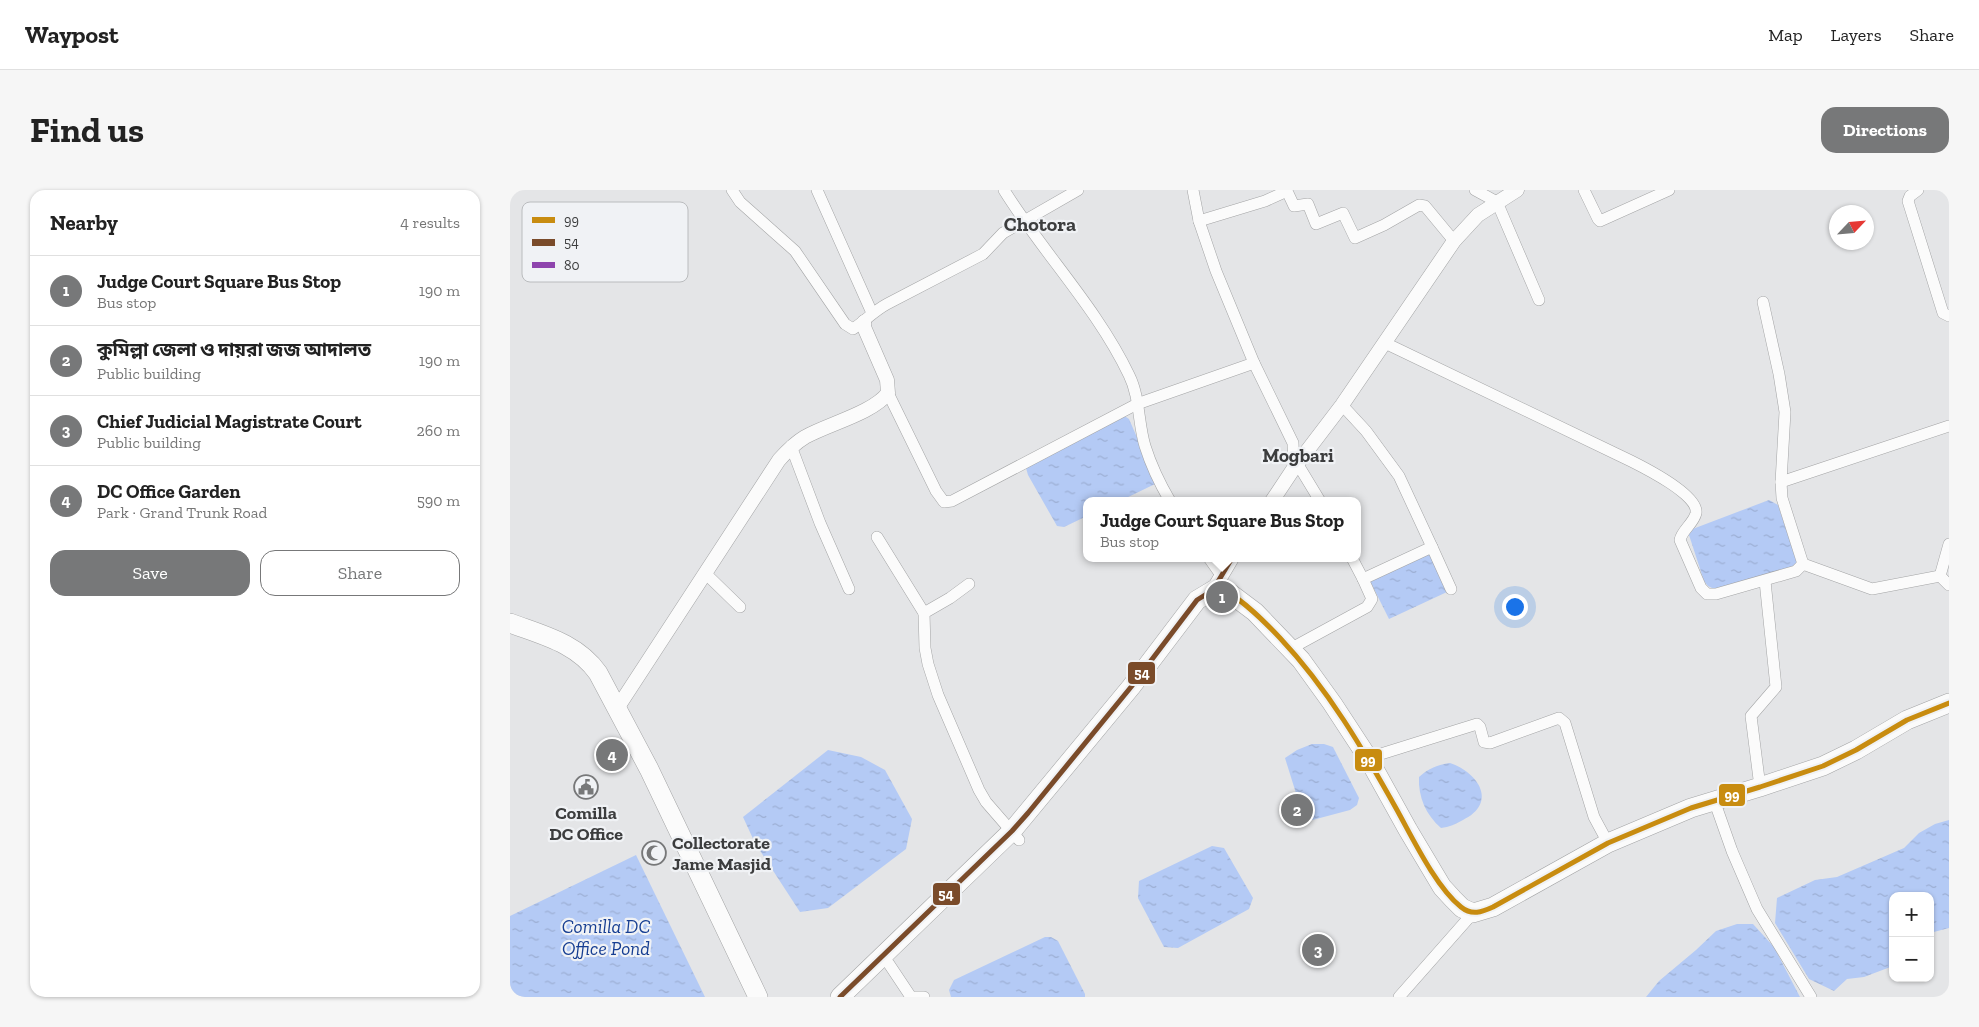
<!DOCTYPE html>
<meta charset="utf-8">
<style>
:root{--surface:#fff;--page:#f6f6f6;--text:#222;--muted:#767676;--line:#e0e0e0;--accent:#777879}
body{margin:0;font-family:"Zilla Slab","Noto Sans Bengali",serif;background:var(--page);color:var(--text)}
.controls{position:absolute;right:15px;bottom:15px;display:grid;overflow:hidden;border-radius:10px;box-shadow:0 1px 4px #0004}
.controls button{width:45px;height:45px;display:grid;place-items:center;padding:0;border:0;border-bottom:1px solid var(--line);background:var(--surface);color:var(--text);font:25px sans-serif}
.compass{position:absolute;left:1319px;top:15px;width:45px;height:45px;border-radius:50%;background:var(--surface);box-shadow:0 1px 4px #0004;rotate:64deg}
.you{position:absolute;left:1004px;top:416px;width:18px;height:18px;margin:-12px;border:4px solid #fff;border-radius:50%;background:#1a73e8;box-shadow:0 0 0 8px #1a73e833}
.badge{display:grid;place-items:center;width:32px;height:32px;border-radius:50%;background:var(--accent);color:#fff;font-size:16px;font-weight:700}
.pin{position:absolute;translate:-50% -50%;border:2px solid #fff;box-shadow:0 1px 5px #0006}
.popup{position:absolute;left:573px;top:307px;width:278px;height:65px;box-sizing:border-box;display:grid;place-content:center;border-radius:10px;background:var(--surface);filter:drop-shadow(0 1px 4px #0005);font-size:16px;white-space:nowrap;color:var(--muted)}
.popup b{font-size:19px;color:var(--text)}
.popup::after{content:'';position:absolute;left:50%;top:100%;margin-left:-10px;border:10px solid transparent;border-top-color:var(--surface)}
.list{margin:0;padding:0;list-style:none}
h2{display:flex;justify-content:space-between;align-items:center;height:65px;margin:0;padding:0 20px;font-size:21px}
h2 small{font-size:16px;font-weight:400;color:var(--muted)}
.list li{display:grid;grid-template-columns:32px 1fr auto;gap:15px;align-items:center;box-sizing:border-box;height:70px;padding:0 20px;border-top:1px solid var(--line)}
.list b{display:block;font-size:19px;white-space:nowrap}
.list p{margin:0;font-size:16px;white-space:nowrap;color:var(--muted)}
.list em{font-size:16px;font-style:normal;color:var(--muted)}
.actions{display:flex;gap:10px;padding:15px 20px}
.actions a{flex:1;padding:11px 0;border:1px solid var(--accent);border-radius:15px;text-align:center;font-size:18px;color:var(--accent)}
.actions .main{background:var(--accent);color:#fff}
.map{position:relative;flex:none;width:1439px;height:807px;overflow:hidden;border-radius:15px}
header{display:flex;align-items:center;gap:30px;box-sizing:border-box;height:70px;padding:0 25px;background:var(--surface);border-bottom:1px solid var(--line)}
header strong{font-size:24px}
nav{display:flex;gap:28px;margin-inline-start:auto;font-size:18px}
.intro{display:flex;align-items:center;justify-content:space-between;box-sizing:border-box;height:120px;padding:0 30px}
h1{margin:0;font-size:35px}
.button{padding:12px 22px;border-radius:15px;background:var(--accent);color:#fff;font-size:18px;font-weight:700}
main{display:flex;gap:30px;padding:0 30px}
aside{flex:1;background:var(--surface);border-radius:15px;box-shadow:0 1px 4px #0004}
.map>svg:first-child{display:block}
.garden{fill:url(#garden-furrows)}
.water{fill:url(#water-ripples)}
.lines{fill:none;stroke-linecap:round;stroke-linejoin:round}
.minor-casing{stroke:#a3a4a5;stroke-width:12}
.tertiary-casing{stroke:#a3a4a5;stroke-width:15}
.trunk-casing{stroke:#a3a4a5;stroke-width:20}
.minor{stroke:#fbfbfb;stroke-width:11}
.tertiary{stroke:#fbfbfb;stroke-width:14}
.trunk{stroke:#fbfbfb;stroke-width:19}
.bus-1-casing{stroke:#f0f2f5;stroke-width:9}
.bus-2-casing{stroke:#f0f2f5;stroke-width:9}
.bus-1{stroke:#c88c10;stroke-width:5}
.bus-2{stroke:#7a4b2a;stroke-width:5}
.labels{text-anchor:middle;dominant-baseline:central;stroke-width:4.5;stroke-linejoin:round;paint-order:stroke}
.poi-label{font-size:18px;font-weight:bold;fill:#3c3d3e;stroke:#f0f2f5}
.neighbourhood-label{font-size:19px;font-weight:bold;fill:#3c3d3e;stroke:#f0f2f5}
.water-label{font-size:19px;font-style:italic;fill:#163e92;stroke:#f0f2f5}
.quarter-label{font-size:20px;font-weight:bold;fill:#3c3d3e;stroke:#f0f2f5}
.key{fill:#f0f2f5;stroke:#babcbe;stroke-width:1}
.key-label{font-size:14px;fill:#3c3d3e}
.line-badge{stroke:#f0f2f5;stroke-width:2}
.badge-label{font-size:14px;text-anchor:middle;font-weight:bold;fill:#fff}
</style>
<header>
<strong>Waypost</strong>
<nav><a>Map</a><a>Layers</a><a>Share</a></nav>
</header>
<div class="intro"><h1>Find us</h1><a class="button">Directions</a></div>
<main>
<aside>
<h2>Nearby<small>4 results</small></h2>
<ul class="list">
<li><span class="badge">1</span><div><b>Judge Court Square Bus Stop</b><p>Bus stop</p></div><em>190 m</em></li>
<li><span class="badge">2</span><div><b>কুমিল্লা জেলা ও দায়রা জজ আদালত</b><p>Public building</p></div><em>190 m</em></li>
<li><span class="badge">3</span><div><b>Chief Judicial Magistrate Court</b><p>Public building</p></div><em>260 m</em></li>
<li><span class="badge">4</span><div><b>DC Office Garden</b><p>Park · Grand Trunk Road</p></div><em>590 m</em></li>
</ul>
<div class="actions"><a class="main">Save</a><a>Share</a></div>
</aside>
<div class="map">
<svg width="1439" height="807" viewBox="0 0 1439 807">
<defs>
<pattern id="garden-furrows" width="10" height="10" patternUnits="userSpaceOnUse" patternTransform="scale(1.25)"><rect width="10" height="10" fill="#d2def4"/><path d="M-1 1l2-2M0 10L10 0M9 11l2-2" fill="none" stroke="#b5bfd2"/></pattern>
<pattern id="water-ripples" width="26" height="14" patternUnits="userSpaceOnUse" patternTransform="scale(1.25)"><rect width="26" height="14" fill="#b4caf5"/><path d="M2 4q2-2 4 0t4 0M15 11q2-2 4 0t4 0" fill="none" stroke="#9caed3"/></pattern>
</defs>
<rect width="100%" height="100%" fill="#e4e5e7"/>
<path class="garden" d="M 108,550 L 118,571 L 97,581 L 87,560 Z"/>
<g class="water">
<path d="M 613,227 L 616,227 L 619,229 L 646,291 L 645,294 L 610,311 L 577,311 L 577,326 L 554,337 L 547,336 L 518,285 L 516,278 Z"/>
<path d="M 1259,310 L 1268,315 L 1286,369 L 1286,374 L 1284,377 L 1204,399 L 1198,396 L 1194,391 L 1179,345 L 1180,340 Z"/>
<path d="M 919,363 L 937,402 L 879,429 L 860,391 Z"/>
<path d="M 802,554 L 814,554 L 823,557 L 849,608 L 847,615 L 840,620 L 795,632 L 775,568 L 787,560 Z"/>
<path d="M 318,560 L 351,567 L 375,580 L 402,629 L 396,659 L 318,718 L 290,722 L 245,653 L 233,627 Z"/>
<path d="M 940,573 C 969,583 988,613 953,630 C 946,634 939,637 931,638 C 916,625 908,607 909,587 C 919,578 927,575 940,573 Z"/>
<path d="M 1439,630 L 1439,738 L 1420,743 L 1420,706 L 1383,706 L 1383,776 L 1354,787 L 1337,789 L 1324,801 L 1299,789 L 1265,733 L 1267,708 L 1305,690 L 1327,687 L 1394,658 L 1409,643 L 1425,634 Z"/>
<path d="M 702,656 L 714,658 L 743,708 L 739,719 L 668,758 L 654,757 L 628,708 L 629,691 Z"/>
<path d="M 126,665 L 195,807 L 0,807 L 0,726 Z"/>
<path d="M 1227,734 L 1243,734 L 1264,757 L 1290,807 L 1136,807 L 1149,791 L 1186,760 L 1206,741 Z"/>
<path d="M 535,747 L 541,747 L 548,751 L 575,804 L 575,807 L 441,807 L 439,800 L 444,790 Z"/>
</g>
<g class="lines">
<g class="minor-casing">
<g id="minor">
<path d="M 222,0 L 230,12 L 285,61 L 335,134 L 343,139 C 355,131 364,121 377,114 L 473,64 L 493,43 L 568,0"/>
<path d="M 307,0 L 362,123"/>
<path d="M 494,0 C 533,63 587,118 619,185 C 630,207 628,233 635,256 C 641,275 650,294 660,311"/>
<path d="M 683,0 L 689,31 L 706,81 L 744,173 L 783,253 L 784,278"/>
<path d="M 965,0 L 987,12 L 1029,110"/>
<path d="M 1074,0 L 1088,29 L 1090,31 L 1159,0"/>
<path d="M 1408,0 L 1400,6 L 1398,11 L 1433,123 L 1439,126"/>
<path d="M 689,31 L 755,11 L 777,1 L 784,16 L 798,14 L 806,34 L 833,23 L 845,48 L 874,35 L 909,15 L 915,16 L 944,51"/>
<path d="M 1253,112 L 1269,184 L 1275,222 L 1271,292 L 1272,308 L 1293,374"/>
<path d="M 875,153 L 1121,271 C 1135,278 1189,305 1186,323 C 1184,333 1172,340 1170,350 L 1191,398 L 1197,404 L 1206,404 L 1286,381 L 1293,374"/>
<path d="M 378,203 L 426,301 L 434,312 L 442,311 L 627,214 L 744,173"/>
<path d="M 832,215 L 856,241 L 889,286 L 922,357"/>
<path d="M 281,256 L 310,333 L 339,399"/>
<path d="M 787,273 L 810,311"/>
<path d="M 1271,292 L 1439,236"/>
<path d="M 367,347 L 414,423"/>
<path d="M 1439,354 L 1430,386 L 1439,395"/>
<path d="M 699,368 L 711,385"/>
<path d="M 842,368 L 853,389"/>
<path d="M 1293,374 L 1362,399 L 1430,386"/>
<path d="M 195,383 L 230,417"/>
<path d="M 459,394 L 440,408 L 414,423 L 415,458 L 418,474 L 428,505 L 469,600 L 476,612 L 509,650"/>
<path d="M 780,459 L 857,417 L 862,409 L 853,389 L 922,357 L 941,399"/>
<path d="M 858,568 L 967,534 L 970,537 L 974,552 L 980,553 L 1049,528 L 1055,533 L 1084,627 L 1098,653"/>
<path d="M 1250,597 L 1241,526 L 1266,497 L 1255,391"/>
<path d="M 1204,610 L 1222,661 L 1247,719 L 1301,807"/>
<path d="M 379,774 L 401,807"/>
<path d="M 405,807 L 414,807"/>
<path d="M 889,807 L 963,723"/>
</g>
</g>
<g class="tertiary-casing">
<g id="tertiary">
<path d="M 762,311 L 784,278 L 832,215 L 944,51 L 968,25 L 1007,0"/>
<path d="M 703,400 L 722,368"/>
<path d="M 108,517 L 269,270 C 277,261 285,253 295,247 C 318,234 363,223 378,203 L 377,190 L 354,137 L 354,132"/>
</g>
</g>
<g class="trunk-casing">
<g id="trunk">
<path d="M 0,433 C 32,445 67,453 88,483 L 139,579 L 248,807"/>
<path d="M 330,807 L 502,641 L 621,497 L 687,410 L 707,398 L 721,404 L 745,422 L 791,470 L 822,513 L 858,568 L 898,640 L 932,697 L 943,709 L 952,718 L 963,723 L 983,717 L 1098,653 L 1181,618 L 1250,597 L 1313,576 L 1346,560 L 1397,530 L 1439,513"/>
</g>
</g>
<use href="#minor" class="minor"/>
<use href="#tertiary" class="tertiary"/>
<use href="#trunk" class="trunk"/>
<g class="bus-1-casing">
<path id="bus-1" d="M 703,400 L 707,398 L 713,399 C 735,412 753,430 770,448 C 818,499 853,559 887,620 C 903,649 926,697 951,717 C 962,726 972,722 983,717 L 1098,653 L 1181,618 L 1250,597 L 1313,576 L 1346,560 L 1397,530 L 1439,513"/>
</g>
<g class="bus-2-casing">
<path id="bus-2" d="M 330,807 L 502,641 L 518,623 L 621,497 L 687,410 L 703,400 L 722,368"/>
</g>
<use href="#bus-1" class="bus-1"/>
<use href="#bus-2" class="bus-2"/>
</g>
<defs>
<g id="civic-ring" transform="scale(1.25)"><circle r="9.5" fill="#f0f2f5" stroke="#777879" stroke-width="1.5"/><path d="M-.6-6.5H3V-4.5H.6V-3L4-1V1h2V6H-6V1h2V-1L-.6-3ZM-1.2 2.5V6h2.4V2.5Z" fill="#777879"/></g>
<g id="mosque-ring" transform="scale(1.25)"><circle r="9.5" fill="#f0f2f5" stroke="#777879" stroke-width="1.5"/><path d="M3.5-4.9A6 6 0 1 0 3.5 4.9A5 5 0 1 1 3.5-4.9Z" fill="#777879"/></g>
</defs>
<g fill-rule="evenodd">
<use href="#civic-ring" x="76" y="597"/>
<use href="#mosque-ring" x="144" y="663"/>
</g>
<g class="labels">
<g class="poi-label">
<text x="76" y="623">Comilla<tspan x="76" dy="21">DC Office</tspan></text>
<text x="162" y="653" text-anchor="start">Collectorate<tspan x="162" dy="21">Jame Masjid</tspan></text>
</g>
<g class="neighbourhood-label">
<text x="788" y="265">Mogbari</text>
</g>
<g class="water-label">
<text x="96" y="736">Comilla DC<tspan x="96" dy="22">Office Pond</tspan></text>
</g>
<g class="quarter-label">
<text x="530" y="34">Chotora</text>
</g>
</g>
<rect x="12" y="12" width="166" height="80" rx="8" class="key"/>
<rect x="22" y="27" width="23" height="6" fill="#c88c10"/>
<rect x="22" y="49" width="23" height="7" fill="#7a4b2a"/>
<rect x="22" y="72" width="23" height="6" fill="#8e44ad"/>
<g class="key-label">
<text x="54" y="35">99</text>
<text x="54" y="57">54</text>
<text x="54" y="80">80</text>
</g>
<g class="line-badge">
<rect x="617" y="471" width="29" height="24" rx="5" fill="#7a4b2a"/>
<rect x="844" y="558" width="29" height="24" rx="5" fill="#c88c10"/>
<rect x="1208" y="593" width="28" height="24" rx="5" fill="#c88c10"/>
<rect x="422" y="692" width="29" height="24" rx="5" fill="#7a4b2a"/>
</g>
<g class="badge-label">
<text x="632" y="488">54</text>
<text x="858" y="575">99</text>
<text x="1222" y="610">99</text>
<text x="436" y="709">54</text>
</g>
</svg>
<div class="controls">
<button>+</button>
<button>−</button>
</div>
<svg class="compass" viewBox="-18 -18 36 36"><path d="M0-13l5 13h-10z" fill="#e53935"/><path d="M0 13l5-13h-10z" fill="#767676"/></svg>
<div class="you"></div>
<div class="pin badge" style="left:712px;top:407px">1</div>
<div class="popup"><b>Judge Court Square Bus Stop</b>Bus stop</div>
<div class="pin badge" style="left:787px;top:620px">2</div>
<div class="pin badge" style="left:808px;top:760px">3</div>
<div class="pin badge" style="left:102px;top:565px">4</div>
</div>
</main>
